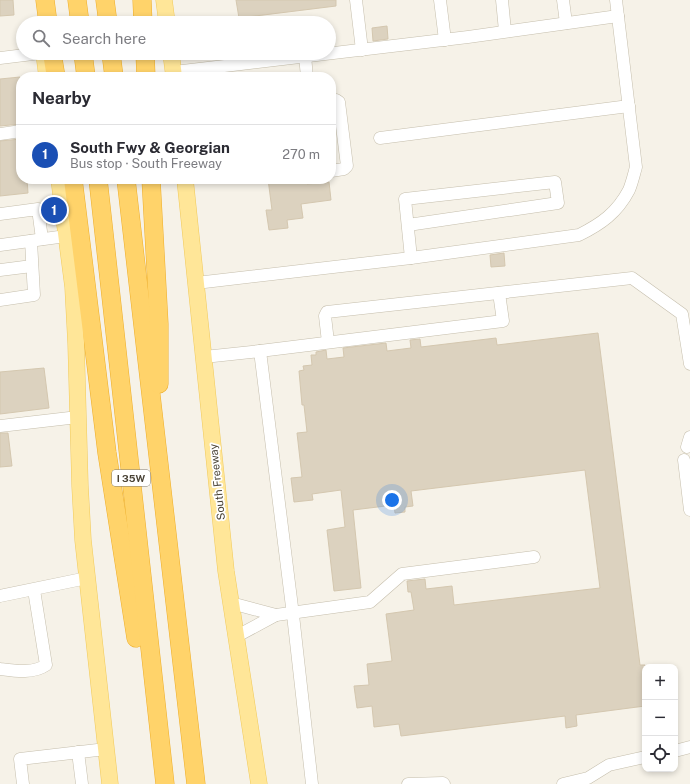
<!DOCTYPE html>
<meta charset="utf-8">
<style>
:root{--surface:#fff;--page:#f2f2f3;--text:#2b2b33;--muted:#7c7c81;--line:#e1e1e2;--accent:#d93025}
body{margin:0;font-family:"Public Sans",sans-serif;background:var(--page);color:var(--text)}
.controls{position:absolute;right:12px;bottom:12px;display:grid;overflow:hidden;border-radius:8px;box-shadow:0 2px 6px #0003}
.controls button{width:36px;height:36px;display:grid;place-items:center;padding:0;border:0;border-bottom:1px solid var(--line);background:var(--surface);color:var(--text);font:20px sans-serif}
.you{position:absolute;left:392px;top:500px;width:14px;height:14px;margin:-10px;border:3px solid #fff;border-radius:50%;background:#1a73e8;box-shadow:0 0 0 6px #1a73e833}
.badge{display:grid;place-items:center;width:26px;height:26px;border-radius:50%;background:var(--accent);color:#fff;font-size:13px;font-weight:700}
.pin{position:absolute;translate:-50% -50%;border:2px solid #fff;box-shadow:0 1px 4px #0006}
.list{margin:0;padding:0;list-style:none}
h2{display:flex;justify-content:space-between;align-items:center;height:52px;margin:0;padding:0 16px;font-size:17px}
h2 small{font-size:13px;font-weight:400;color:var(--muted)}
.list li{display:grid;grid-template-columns:26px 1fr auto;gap:12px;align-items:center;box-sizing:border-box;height:60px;padding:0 16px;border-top:1px solid var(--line)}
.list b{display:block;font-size:15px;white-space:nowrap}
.list p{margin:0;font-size:13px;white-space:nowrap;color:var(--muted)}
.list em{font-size:13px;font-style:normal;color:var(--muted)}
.icon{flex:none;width:22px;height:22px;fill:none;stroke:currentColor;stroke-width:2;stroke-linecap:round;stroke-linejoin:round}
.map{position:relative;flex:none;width:690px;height:784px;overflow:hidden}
.search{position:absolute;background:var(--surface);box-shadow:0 2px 6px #0003;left:16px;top:16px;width:320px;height:44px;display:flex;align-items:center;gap:10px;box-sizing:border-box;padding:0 14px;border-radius:22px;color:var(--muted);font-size:15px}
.panel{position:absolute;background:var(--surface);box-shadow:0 2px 6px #0003;left:16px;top:72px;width:320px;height:112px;border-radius:16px}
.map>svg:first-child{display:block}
.building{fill:#dcd2bf;stroke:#d4c7af}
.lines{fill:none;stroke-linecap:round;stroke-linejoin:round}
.minor-casing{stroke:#c5beac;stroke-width:13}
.major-casing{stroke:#f1ca5b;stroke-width:17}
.highway-casing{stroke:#eeae2a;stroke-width:19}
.minor{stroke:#fff;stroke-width:12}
.major{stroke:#ffe698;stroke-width:16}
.highway{stroke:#ffd36a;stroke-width:18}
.labels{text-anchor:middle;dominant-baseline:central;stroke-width:3.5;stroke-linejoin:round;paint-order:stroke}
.shield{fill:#fff;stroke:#807b72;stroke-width:1}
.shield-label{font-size:10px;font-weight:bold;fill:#4a4336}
.street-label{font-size:11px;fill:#4a4336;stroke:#fff}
</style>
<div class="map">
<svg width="690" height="784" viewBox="0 0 690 784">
<rect width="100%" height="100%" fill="#f6f2e8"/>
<g class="building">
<path d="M 0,0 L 13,0 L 14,15 L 0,16 Z"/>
<path d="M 236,0 L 336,0 L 336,6 L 239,18 Z"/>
<path d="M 387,26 L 388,39 L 373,41 L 372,28 Z"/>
<path d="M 20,77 L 21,124 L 0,126 L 0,79 Z"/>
<path d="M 21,139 L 21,179 L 27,179 L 28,193 L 0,196 L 0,141 Z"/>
<path d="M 268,179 L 307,179 L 307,184 L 329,182 L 331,200 L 301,204 L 303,218 L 287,220 L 288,228 L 269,230 L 266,210 L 272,210 Z"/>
<path d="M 504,253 L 505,266 L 491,267 L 490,255 Z"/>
<path d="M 598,333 L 640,665 L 645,665 L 645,706 L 576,715 L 577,726 L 566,728 L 565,716 L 401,736 L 399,724 L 374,727 L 372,706 L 357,708 L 354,686 L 369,685 L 367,664 L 392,661 L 386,614 L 414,610 L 411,592 L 408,592 L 407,581 L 425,579 L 426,589 L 452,586 L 454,605 L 600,588 L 585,470 L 411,491 L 413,506 L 405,507 L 405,512 L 395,513 L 394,505 L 353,510 L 361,588 L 334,591 L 327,530 L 345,527 L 341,490 L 312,494 L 313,500 L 294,502 L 291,478 L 302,477 L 297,433 L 307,432 L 304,405 L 302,405 L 299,371 L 304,370 L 303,366 L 312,365 L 311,355 L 316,355 L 316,352 L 326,350 L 327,359 L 344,357 L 343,348 L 386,343 L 387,351 L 411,348 L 410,340 L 420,339 L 421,347 L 496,338 L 497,345 Z"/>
<path d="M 44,368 L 49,408 L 0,414 L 0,372 Z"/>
<path d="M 0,433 L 8,433 L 12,466 L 0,467 Z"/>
</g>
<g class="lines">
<g class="minor-casing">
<g id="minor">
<path d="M 356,0 L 362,50"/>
<path d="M 440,0 L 445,40"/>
<path d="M 502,0 L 505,31"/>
<path d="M 563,0 L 566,23"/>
<path d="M 305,56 L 307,77"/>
<path d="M 0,58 L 41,53"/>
<path d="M 174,72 L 468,37 L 618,16"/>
<path d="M 331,101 L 336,100 L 339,102 L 347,166 L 344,169 L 331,171"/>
<path d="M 0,134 L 21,131"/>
<path d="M 380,138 L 629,106"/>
<path d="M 0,214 L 38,209 L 42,239"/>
<path d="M 0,245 L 66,236"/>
<path d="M 411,258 L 579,235 C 601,224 617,213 629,190 C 632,183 634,174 636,167 L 616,0"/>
<path d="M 0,270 L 32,266"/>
<path d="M 196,283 L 411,258 L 405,199 L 555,182 L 558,203 L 408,225"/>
<path d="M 0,300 L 34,295 L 31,241"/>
<path d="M 328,342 L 325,316 L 327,312 L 632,278 L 682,314 L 690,364"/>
<path d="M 260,351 L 503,321 L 499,293"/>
<path d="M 204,357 L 260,351 L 293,615 L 312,784"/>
<path d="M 0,426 L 78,417"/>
<path d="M 687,447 L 690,437"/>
<path d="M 684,460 L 690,510"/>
<path d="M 0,596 L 87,578"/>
<path d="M 231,603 L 276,615 L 237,636"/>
<path d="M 276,615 L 370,602 L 402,574 L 534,557"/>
<path d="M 0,669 C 15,671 33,674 46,665 L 34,590"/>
<path d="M 675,751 L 690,747"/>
<path d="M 78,752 L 82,784"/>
<path d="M 23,784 L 20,759 L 106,749"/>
<path d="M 408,784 L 443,783 L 444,784"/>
<path d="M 563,784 L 588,778 L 609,765 L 645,757"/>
</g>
</g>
<g class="major-casing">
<g id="major">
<path d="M 164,0 L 167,23"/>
<path d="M 44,53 L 47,77"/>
<path d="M 171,53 L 174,77"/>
<path d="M 59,179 L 73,287 L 76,343 L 80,486 L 83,540 L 110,784"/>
<path d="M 185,179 L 226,571 L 259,784"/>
</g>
</g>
<g class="highway-casing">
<g id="highway">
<path d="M 45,0 L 48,23"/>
<path d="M 77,0 L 80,23"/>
<path d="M 105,0 L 108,23"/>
<path d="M 142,0 L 143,23"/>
<path d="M 52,53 L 56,77"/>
<path d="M 83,53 L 86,77"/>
<path d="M 111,53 L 114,77"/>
<path d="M 145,53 L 146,77"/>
<path d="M 73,179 L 107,453 L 136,638"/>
<path d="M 98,179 L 165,784"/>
<path d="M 126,179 L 196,784"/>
<path d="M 151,179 L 159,324 L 159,384"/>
</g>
</g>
<use href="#minor" class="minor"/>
<use href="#major" class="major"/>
<use href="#highway" class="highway"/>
</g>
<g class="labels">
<rect class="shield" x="112" y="470" width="38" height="16" rx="3"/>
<g class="shield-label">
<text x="131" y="478">I 35W</text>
</g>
<g class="street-label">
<text transform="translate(217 482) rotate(-96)">South Freeway</text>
</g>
</g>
</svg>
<div class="controls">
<button>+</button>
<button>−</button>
<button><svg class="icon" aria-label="locate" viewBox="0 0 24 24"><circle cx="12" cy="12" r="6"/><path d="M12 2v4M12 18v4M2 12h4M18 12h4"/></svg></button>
</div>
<div class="you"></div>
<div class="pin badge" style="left:54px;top:210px;background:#1a4fb4">1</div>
<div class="search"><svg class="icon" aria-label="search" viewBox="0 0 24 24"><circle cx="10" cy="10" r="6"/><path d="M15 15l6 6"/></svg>Search here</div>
<section class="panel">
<h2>Nearby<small></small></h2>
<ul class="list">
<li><span class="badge" style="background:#1a4fb4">1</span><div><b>South Fwy &amp; Georgian</b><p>Bus stop · South Freeway</p></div><em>270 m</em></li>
</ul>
</section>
</div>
